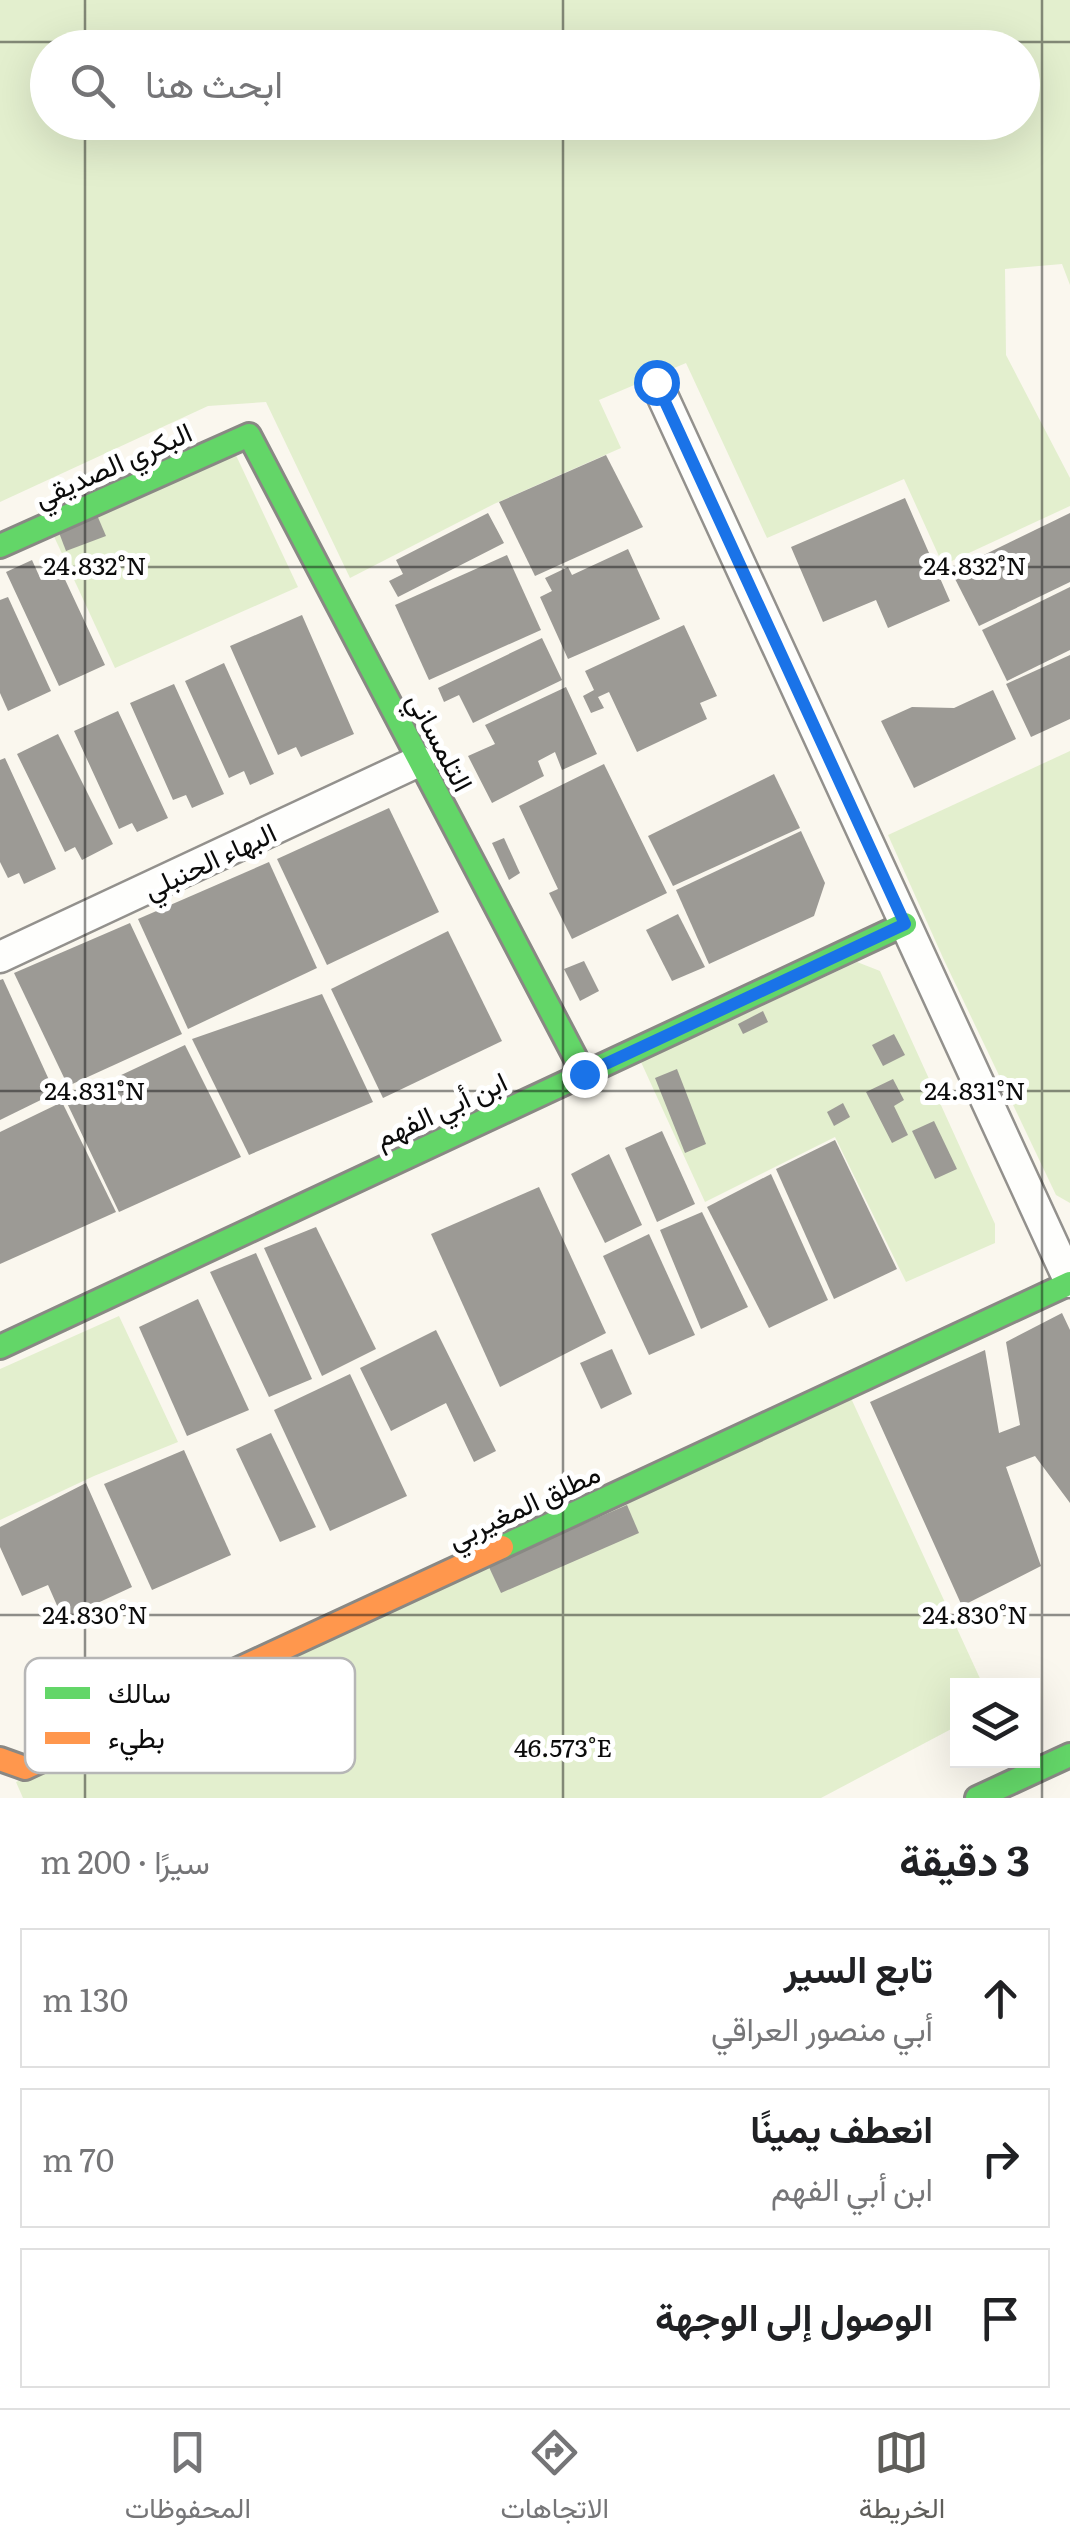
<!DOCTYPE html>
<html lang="ar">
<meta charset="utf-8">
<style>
:root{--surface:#fff;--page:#f6f6f6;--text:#202124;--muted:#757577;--line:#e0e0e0;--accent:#5f5e5a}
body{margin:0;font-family:Literata,Vazirmatn,serif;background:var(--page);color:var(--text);direction:rtl}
.controls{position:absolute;right:30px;bottom:30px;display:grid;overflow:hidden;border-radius:0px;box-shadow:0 10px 40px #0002}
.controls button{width:90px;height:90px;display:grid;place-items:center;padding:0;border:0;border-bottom:2px solid var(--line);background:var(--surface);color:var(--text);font:50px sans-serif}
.stop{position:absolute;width:30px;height:30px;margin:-22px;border:8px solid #1a73e8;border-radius:50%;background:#fff}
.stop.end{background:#1a73e8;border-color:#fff;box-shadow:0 2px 10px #0008}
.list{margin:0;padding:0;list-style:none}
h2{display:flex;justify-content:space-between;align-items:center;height:130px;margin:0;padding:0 40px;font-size:42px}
h2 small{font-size:32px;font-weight:400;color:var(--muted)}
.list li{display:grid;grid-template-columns:65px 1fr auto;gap:30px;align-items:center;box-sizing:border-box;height:140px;margin:0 20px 20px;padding:0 20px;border:2px solid var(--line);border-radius:0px}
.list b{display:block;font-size:38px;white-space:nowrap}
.list p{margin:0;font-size:32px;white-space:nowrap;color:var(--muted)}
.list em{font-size:32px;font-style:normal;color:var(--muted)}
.icon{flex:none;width:55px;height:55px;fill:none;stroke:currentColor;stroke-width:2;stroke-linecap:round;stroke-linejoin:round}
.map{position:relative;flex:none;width:1070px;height:1798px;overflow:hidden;direction:ltr}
.search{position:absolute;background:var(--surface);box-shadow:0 10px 40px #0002;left:30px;right:30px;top:30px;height:110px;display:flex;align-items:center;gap:25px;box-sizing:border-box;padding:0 35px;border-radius:55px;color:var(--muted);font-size:38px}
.sheet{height:610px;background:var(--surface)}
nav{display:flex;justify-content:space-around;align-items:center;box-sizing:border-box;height:140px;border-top:2px solid var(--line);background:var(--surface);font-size:28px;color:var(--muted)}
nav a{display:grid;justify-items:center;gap:5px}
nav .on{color:var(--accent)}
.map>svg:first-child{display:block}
.green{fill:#e3efce;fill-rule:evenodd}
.building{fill:#9c9a95}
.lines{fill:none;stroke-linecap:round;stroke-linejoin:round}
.street-casing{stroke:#93918d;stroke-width:35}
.fast-casing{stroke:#898884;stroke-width:28}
.slow-casing{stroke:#898884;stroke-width:28}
.street{stroke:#fefefc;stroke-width:30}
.fast{stroke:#63d668;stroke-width:22}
.slow{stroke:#ff974d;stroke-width:22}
.route{stroke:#1a73e8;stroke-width:12}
.ticks{fill:none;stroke:#0b0b0b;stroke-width:2.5;stroke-opacity:0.45}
.labels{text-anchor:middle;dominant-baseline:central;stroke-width:10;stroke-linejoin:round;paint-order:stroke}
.street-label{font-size:28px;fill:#0b0b0b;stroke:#fff}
.key{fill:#fff;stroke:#b6b6b6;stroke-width:2.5}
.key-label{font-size:28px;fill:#0b0b0b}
.ticks-label{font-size:25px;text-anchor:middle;fill:#0b0b0b;stroke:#fff;stroke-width:10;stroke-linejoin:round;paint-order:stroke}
</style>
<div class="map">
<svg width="1070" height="1798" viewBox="0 0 1070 1798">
<rect width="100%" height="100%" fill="#faf7ee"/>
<g class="green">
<path d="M 0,0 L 1070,0 L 1070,285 L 1062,264 L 1005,269 L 1006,355 L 1070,478 L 1070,506 L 943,565 L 904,479 L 767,538 L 686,363 L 599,400 L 621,448 L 494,504 L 350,578 L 266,402 L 208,406 L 0,502 ZM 48,48 L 1022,48 L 1022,122 L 48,122 Z"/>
<path d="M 233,449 L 298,587 L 115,668 L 51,530 Z"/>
<path d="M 1070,751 L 1070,1203 L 1056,1195 L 944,960 L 888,835 Z"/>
<path d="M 857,962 L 880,971 L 995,1224 L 995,1243 L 906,1282 L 835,1137 L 705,1202 L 641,1062 Z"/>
<path d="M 119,1316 L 178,1442 L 94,1476 L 0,1520 L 0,1369 Z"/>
<path d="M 850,1396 L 983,1685 L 958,1686 L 957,1726 L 821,1798 L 23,1798 L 16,1782 Z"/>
</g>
<g class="building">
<path d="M 606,455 L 643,527 L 535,576 L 499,502 Z"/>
<path d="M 905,498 L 950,601 L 888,628 L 876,600 L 823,622 L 791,547 Z"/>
<path d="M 488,513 L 504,543 L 398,597 L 389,581 L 403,574 L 396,560 Z"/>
<path d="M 1070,513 L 1070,582 L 979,626 L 951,571 Z"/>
<path d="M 97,515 L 106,536 L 66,551 L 58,530 Z"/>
<path d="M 628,549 L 660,619 L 568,659 L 540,597 L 552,591 L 545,578 L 568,567 L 572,575 Z"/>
<path d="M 507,555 L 541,630 L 429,680 L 395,605 Z"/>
<path d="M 32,560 L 41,580 L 61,571 L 105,665 L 59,686 L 6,572 Z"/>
<path d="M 1070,587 L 1070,650 L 1007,681 L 982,630 Z"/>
<path d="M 8,597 L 51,691 L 8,711 L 0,693 L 0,600 Z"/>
<path d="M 302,615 L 354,734 L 301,757 L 296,747 L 278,755 L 230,646 Z"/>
<path d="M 684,625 L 717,696 L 700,703 L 707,719 L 637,752 L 609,692 L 598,697 L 604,708 L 591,713 L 583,696 L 594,690 L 585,671 Z"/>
<path d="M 542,638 L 562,680 L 473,723 L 459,695 L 444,702 L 438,688 Z"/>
<path d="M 1070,655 L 1070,719 L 1031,737 L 1006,684 Z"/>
<path d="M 224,663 L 274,774 L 250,785 L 244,771 L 229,778 L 185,681 Z"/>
<path d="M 174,684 L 224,794 L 192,808 L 186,795 L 173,800 L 130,703 Z"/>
<path d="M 566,687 L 597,754 L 562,770 L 555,752 L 538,761 L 544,776 L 492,803 L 468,756 L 495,744 L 485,725 Z"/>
<path d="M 993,690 L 1016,739 L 914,788 L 881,721 L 912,707 L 954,708 Z"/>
<path d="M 118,711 L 168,818 L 137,832 L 132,823 L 119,829 L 74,731 Z"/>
<path d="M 58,734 L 113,844 L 82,860 L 75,847 L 65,852 L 17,754 Z"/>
<path d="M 5,758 L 56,869 L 24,884 L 19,873 L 8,878 L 0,862 L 0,760 Z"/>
<path d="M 604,764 L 667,893 L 572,939 L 549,893 L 558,889 L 519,806 Z"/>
<path d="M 774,774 L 800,828 L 673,886 L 648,836 Z"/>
<path d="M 389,808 L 439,912 L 327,965 L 277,859 Z"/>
<path d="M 801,831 L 825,883 L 814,916 L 709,964 L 676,890 Z"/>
<path d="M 504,838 L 520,873 L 509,880 L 492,843 Z"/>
<path d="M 269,862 L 317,968 L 188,1029 L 138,919 Z"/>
<path d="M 678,914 L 705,967 L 672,981 L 646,930 Z"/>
<path d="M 130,923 L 182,1034 L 68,1086 L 14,973 Z"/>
<path d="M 448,931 L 502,1041 L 383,1098 L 331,989 Z"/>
<path d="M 584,961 L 599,991 L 580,1001 L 564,969 Z"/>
<path d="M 3,979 L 55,1093 L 0,1120 L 0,980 Z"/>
<path d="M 322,994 L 373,1102 L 249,1155 L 192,1039 Z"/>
<path d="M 763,1011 L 768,1022 L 743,1034 L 738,1024 Z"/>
<path d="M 894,1034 L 905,1055 L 883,1066 L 872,1045 Z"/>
<path d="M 185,1045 L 241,1157 L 119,1212 L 66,1101 Z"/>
<path d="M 677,1069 L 706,1144 L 685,1153 L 655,1078 Z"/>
<path d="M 893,1079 L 904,1100 L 894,1106 L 908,1135 L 892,1143 L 866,1092 Z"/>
<path d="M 62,1102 L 116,1212 L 0,1264 L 0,1132 Z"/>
<path d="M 843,1103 L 850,1117 L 834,1126 L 827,1112 Z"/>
<path d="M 934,1121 L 957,1169 L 935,1179 L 912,1131 Z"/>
<path d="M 662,1131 L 695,1204 L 657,1222 L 625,1148 Z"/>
<path d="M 835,1140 L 897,1269 L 834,1299 L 776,1169 Z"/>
<path d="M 609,1154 L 642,1225 L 605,1243 L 571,1174 Z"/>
<path d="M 771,1174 L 828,1300 L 769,1328 L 707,1207 Z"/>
<path d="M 539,1187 L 606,1333 L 500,1387 L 431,1234 Z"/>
<path d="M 702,1212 L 748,1307 L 701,1329 L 660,1230 Z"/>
<path d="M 316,1227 L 376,1349 L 322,1376 L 264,1248 Z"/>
<path d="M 649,1234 L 695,1335 L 649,1355 L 603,1256 Z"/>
<path d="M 256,1253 L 312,1379 L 269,1397 L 210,1272 Z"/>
<path d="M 198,1299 L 249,1410 L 187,1436 L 139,1327 Z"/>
<path d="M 1062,1313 L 1070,1330 L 1070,1503 L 1035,1456 L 1006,1467 L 1041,1566 L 962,1606 L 870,1402 L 985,1350 L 999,1433 L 1020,1425 L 1006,1342 Z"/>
<path d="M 436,1330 L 496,1451 L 474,1462 L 446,1403 L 391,1431 L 360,1368 Z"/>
<path d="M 612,1349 L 632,1394 L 601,1409 L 580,1363 Z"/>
<path d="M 350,1374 L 407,1496 L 330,1531 L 274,1410 Z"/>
<path d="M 271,1433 L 316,1527 L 280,1542 L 236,1449 Z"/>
<path d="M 184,1450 L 231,1555 L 152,1590 L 104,1484 Z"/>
<path d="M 86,1483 L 132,1587 L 63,1619 L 48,1585 L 22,1596 L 0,1547 L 0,1527 Z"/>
<path d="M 627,1505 L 639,1533 L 501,1593 L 488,1565 Z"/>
</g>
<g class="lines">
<g class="street-casing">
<g id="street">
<path d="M 656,382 L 1070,1282"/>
<path d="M 0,957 L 419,761"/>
</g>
</g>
<g class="fast-casing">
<g id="fast">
<path d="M 0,546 L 249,435 L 584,1074"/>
<path d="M 0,1347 L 905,924"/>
<path d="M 502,1547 L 1070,1283"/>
<path d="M 977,1798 L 1070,1755"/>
</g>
</g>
<g class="slow-casing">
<path id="slow" d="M 0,1759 L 25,1768 L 502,1547"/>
</g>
<use href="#street" class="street"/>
<use href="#fast" class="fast"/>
<use href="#slow" class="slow"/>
</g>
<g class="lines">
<path class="route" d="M 584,1074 L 905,924 L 656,382"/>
</g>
<path class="ticks" d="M 85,0 L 85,48M 563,0 L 563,48M 1042,0 L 1042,1798M 0,42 L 1070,42M 85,122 L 85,1798M 563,122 L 563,1798M 0,567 L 1070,567M 0,1091 L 1070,1091M 0,1615 L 1070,1615"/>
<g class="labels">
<g class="street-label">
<text transform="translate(112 463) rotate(-24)">البكري الصديقي</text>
<text transform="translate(442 741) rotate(62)">التلمساني</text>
<text transform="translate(209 859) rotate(-25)">البهاء الحنبلي</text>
<text transform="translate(440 1108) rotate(-25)">ابن أبي الفهم</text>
<text transform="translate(523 1504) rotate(-25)">مطلق المغيربي</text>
</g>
</g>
<rect x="25" y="1658" width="330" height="115" rx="15" class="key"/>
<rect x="45" y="1687" width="45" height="12" fill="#63d668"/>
<rect x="45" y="1732" width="45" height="12" fill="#ff974d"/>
<g class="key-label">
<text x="108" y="1703">سالك</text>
<text x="108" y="1748">بطيء</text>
</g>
<g class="ticks-label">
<text x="95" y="575">24.832°N</text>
<text x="975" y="575">24.832°N</text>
<text x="95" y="1100">24.831°N</text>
<text x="975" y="1100">24.831°N</text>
<text x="95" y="1624">24.830°N</text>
<text x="975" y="1624">24.830°N</text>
<text x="563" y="1757">46.573°E</text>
</g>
</svg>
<div class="controls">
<button><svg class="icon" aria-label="layers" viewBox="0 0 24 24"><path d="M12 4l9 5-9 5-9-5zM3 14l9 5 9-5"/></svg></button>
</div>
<div class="stop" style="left:656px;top:382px"></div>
<div class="stop end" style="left:584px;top:1074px"></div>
<div class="search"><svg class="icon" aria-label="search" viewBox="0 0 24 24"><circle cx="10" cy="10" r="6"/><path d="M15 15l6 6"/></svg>ابحث هنا</div>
</div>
<section class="sheet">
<h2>3 دقيقة<small>سيرًا · 200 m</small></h2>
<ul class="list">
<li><svg class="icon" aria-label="ahead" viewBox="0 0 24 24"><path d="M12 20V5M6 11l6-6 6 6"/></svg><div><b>تابع السير</b><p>أبي منصور العراقي</p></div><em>130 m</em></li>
<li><svg class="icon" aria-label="right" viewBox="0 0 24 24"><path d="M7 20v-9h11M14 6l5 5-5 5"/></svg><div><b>انعطف يمينًا</b><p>ابن أبي الفهم</p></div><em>70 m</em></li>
<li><svg class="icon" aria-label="arrive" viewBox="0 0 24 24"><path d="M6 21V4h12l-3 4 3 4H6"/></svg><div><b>الوصول إلى الوجهة</b></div></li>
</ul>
</section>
<nav>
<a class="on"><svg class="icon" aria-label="map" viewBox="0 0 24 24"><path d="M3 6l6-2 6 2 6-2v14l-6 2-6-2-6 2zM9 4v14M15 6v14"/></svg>الخريطة</a>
<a><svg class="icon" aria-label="directions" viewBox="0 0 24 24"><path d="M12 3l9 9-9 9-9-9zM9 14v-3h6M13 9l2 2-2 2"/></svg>الاتجاهات</a>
<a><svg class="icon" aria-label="saved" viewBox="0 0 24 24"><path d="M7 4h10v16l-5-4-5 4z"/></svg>المحفوظات</a>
</nav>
